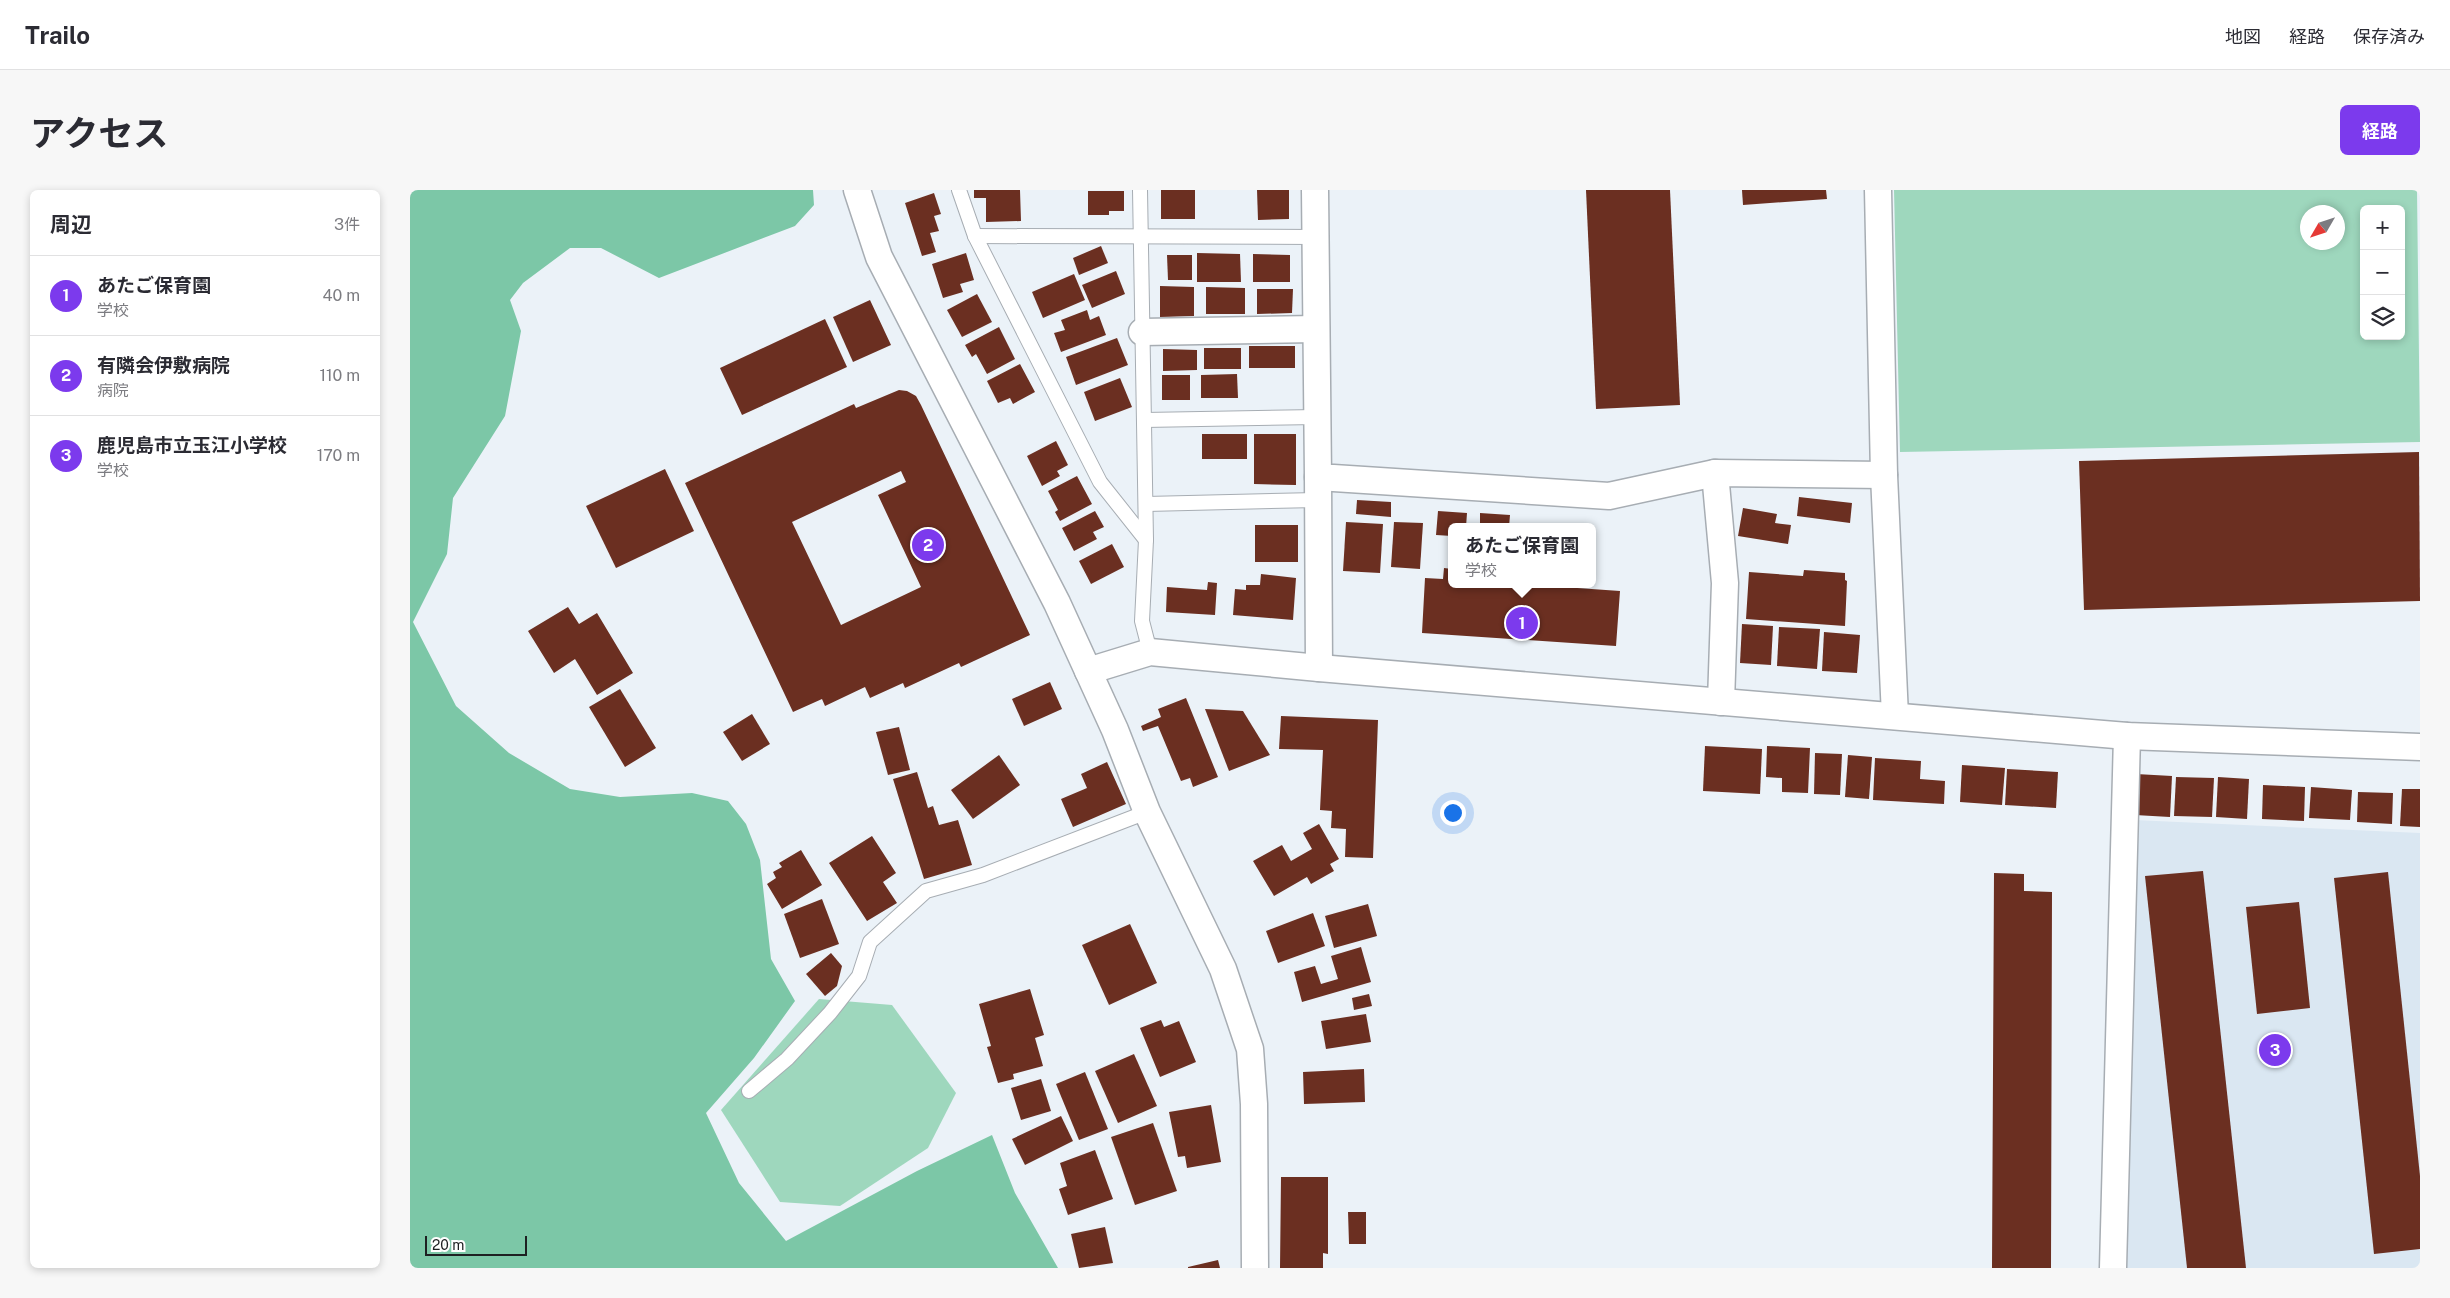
<!DOCTYPE html>
<html lang="ja">
<meta charset="utf-8">
<style>
:root{--surface:#fff;--page:#f7f7f7;--text:#2b2b33;--muted:#7c7c81;--line:#e1e1e2;--accent:#7c3aed}
body{margin:0;font-family:"Public Sans","Noto Sans JP",sans-serif;background:var(--page);color:var(--text)}
.controls{position:absolute;right:15px;top:15px;display:grid;overflow:hidden;border-radius:8px;box-shadow:0 2px 8px #0003}
.controls button{width:45px;height:45px;display:grid;place-items:center;padding:0;border:0;border-bottom:1px solid var(--line);background:var(--surface);color:var(--text);font:25px sans-serif}
.compass{position:absolute;left:1890px;top:15px;width:45px;height:45px;border-radius:50%;background:var(--surface);box-shadow:0 2px 8px #0003;rotate:231deg}
.scale{position:absolute;left:15px;bottom:12px;width:102px;box-sizing:border-box;padding-left:5px;border:2px solid #1e2022;border-top:0;font-size:14px;line-height:18px;white-space:nowrap;color:#1e2022;-webkit-text-stroke:4px #fff;paint-order:stroke}
.you{position:absolute;left:1042px;top:622px;width:18px;height:18px;margin:-12px;border:4px solid #fff;border-radius:50%;background:#1a73e8;box-shadow:0 0 0 8px #1a73e833}
.badge{display:grid;place-items:center;width:32px;height:32px;border-radius:50%;background:var(--accent);color:#fff;font-size:16px;font-weight:700}
.pin{position:absolute;translate:-50% -50%;border:2px solid #fff;box-shadow:0 1px 5px #0006}
.popup{position:absolute;left:1038px;top:333px;width:148px;height:65px;box-sizing:border-box;display:grid;place-content:center;border-radius:8px;background:var(--surface);filter:drop-shadow(0 1px 4px #0005);font-size:16px;white-space:nowrap;color:var(--muted)}
.popup b{font-size:19px;color:var(--text)}
.popup::after{content:'';position:absolute;left:50%;top:100%;margin-left:-10px;border:10px solid transparent;border-top-color:var(--surface)}
.list{margin:0;padding:0;list-style:none}
h2{display:flex;justify-content:space-between;align-items:center;height:65px;margin:0;padding:0 20px;font-size:21px}
h2 small{font-size:16px;font-weight:400;color:var(--muted)}
.list li{display:grid;grid-template-columns:32px 1fr auto;gap:15px;align-items:center;box-sizing:border-box;height:80px;padding:0 20px;border-top:1px solid var(--line)}
.list b{display:block;font-size:19px;white-space:nowrap}
.list p{margin:0;font-size:16px;white-space:nowrap;color:var(--muted)}
.list em{font-size:16px;font-style:normal;color:var(--muted)}
.icon{flex:none;width:28px;height:28px;fill:none;stroke:currentColor;stroke-width:2;stroke-linecap:round;stroke-linejoin:round}
.map{position:relative;flex:none;width:2010px;height:1078px;overflow:hidden;border-radius:8px}
header{display:flex;align-items:center;gap:30px;box-sizing:border-box;height:70px;padding:0 25px;background:var(--surface);border-bottom:1px solid var(--line)}
header strong{font-size:24px}
nav{display:flex;gap:28px;margin-inline-start:auto;font-size:18px}
.intro{display:flex;align-items:center;justify-content:space-between;box-sizing:border-box;height:120px;padding:0 30px}
h1{margin:0;font-size:35px}
.button{padding:12px 22px;border-radius:8px;background:var(--accent);color:#fff;font-size:18px;font-weight:700}
main{display:flex;gap:30px;padding:0 30px}
aside{flex:1;background:var(--surface);border-radius:8px;box-shadow:0 2px 8px #0003}
.map>svg:first-child{display:block}
.built{fill:#dae7f2}
.green{fill:#9ed7bd;fill-rule:evenodd}
.forest{fill:#7cc7a7}
.building{fill:#6b2f21;fill-rule:evenodd}
.lines{fill:none;stroke-linecap:round;stroke-linejoin:round}
.service-casing{stroke:#a7adb3;stroke-width:16}
.minor-casing{stroke:#a7adb3;stroke-width:29}
.service{stroke:#fff;stroke-width:14}
.minor{stroke:#fff;stroke-width:26}
</style>
<header>
<strong>Trailo</strong>
<nav><a>地図</a><a>経路</a><a>保存済み</a></nav>
</header>
<div class="intro"><h1>アクセス</h1><a class="button">経路</a></div>
<main>
<aside>
<h2>周辺<small>3件</small></h2>
<ul class="list">
<li><span class="badge">1</span><div><b>あたご保育園</b><p>学校</p></div><em>40 m</em></li>
<li><span class="badge">2</span><div><b>有隣会伊敷病院</b><p>病院</p></div><em>110 m</em></li>
<li><span class="badge">3</span><div><b>鹿児島市立玉江小学校</b><p>学校</p></div><em>170 m</em></li>
</ul>
</aside>
<div class="map">
<svg width="2010" height="1078" viewBox="0 0 2010 1078">
<rect width="100%" height="100%" fill="#ebf2f8"/>
<path class="built" d="M 1724,630 L 2010,643 L 2010,1078 L 1716,1078 Z"/>
<g class="green">
<path d="M 1484,0 L 2007,0 L 2010,252 L 1490,262 ZM 1954,19 L 1991,19 L 1991,146 L 1954,146 ZM 1898,22 L 1928,22 L 1928,52 L 1898,52 Z"/>
<path d="M 409,809 L 482,815 L 546,903 L 518,958 L 430,1016 L 370,1012 L 311,920 Z"/>
</g>
<path class="forest" d="M 0,0 L 403,0 L 404,15 L 385,36 L 249,88 L 191,58 L 160,58 L 113,93 L 100,110 L 111,141 L 95,226 L 43,308 L 37,364 L 3,432 L 46,516 L 99,563 L 160,599 L 210,607 L 282,603 L 318,611 L 336,634 L 350,670 L 361,769 L 385,811 L 344,868 L 296,923 L 329,993 L 376,1051 L 507,981 L 582,945 L 605,1003 L 648,1078 L 0,1078 Z"/>
<g class="building">
<path d="M 564,0 L 610,0 L 611,31 L 576,32 L 576,8 L 564,8 Z"/>
<rect x="751" y="0" width="34" height="29"/>
<path d="M 847,0 L 879,0 L 879,29 L 848,30 Z"/>
<path d="M 1176,0 L 1260,0 L 1270,215 L 1186,219 Z"/>
<path d="M 1332,0 L 1416,0 L 1417,9 L 1333,15 Z"/>
<path d="M 678,1 L 714,1 L 714,21 L 699,21 L 699,25 L 678,25 Z"/>
<path d="M 524,3 L 531,24 L 524,26 L 529,41 L 520,43 L 526,62 L 512,66 L 495,13 Z"/>
<path d="M 691,56 L 698,73 L 669,85 L 663,68 Z"/>
<path d="M 556,63 L 564,90 L 550,94 L 553,102 L 533,108 L 522,74 Z"/>
<path d="M 787,63 L 830,64 L 831,92 L 787,92 Z"/>
<path d="M 843,64 L 880,65 L 880,92 L 843,92 Z"/>
<path d="M 757,65 L 782,65 L 782,90 L 758,90 Z"/>
<path d="M 706,81 L 715,104 L 682,118 L 672,95 Z"/>
<path d="M 664,84 L 675,110 L 633,128 L 622,102 Z"/>
<path d="M 750,96 L 784,97 L 784,126 L 750,127 Z"/>
<path d="M 796,97 L 835,98 L 835,124 L 796,124 Z"/>
<path d="M 847,99 L 883,99 L 882,123 L 847,124 Z"/>
<path d="M 567,104 L 582,132 L 552,147 L 537,120 Z"/>
<path d="M 460,110 L 481,155 L 443,172 L 423,127 Z"/>
<path d="M 677,120 L 680,130 L 689,126 L 696,145 L 651,162 L 644,143 L 655,140 L 651,130 Z"/>
<path d="M 415,129 L 437,177 L 332,225 L 310,178 Z"/>
<path d="M 589,137 L 605,169 L 577,184 L 566,164 L 562,167 L 555,155 Z"/>
<path d="M 707,148 L 718,175 L 666,195 L 656,167 Z"/>
<rect x="839" y="156" width="46" height="22"/>
<rect x="794" y="158" width="37" height="21"/>
<path d="M 753,159 L 787,160 L 787,180 L 753,181 Z"/>
<path d="M 610,174 L 625,202 L 603,214 L 600,208 L 588,213 L 577,191 Z"/>
<path d="M 827,184 L 828,208 L 791,208 L 791,185 Z"/>
<rect x="752" y="185" width="28" height="25"/>
<path d="M 710,188 L 722,217 L 685,231 L 674,202 Z"/>
<path d="M 489,200 L 497,201 L 506,206 L 511,215 L 620,445 L 551,477 L 549,473 L 495,498 L 493,493 L 460,508 L 455,497 L 415,516 L 412,509 L 383,522 L 275,293 L 444,214 L 446,218 ZM 491,281 L 496,292 L 468,305 L 511,397 L 431,435 L 382,332 Z"/>
<rect x="792" y="244" width="45" height="25"/>
<path d="M 844,244 L 886,244 L 886,295 L 844,294 Z"/>
<path d="M 646,251 L 658,275 L 647,281 L 650,286 L 632,296 L 617,266 Z"/>
<path d="M 2009,262 L 2010,411 L 1674,420 L 1669,271 Z"/>
<path d="M 255,279 L 284,341 L 206,378 L 176,316 Z"/>
<path d="M 667,286 L 682,314 L 650,331 L 645,322 L 648,320 L 638,301 Z"/>
<path d="M 1389,307 L 1442,313 L 1440,333 L 1387,326 Z"/>
<path d="M 947,310 L 981,312 L 981,327 L 946,324 Z"/>
<path d="M 1333,318 L 1367,324 L 1365,333 L 1381,335 L 1378,354 L 1328,346 Z"/>
<path d="M 685,321 L 694,337 L 683,342 L 687,349 L 664,361 L 652,338 Z"/>
<path d="M 1028,321 L 1057,323 L 1056,337 L 1042,337 L 1042,346 L 1026,345 Z"/>
<path d="M 1070,323 L 1100,325 L 1099,337 L 1070,337 Z"/>
<path d="M 936,332 L 973,334 L 970,383 L 933,381 Z"/>
<path d="M 984,332 L 1013,333 L 1010,379 L 981,377 Z"/>
<rect x="845" y="335" width="43" height="37"/>
<path d="M 702,354 L 714,377 L 681,394 L 669,371 Z"/>
<path d="M 1034,378 L 1042,379 L 1042,394 L 1109,394 L 1210,401 L 1206,456 L 1012,443 L 1015,388 L 1033,389 Z"/>
<path d="M 1394,380 L 1435,383 L 1435,390 L 1437,391 L 1435,436 L 1336,429 L 1339,382 L 1393,386 Z"/>
<path d="M 851,384 L 886,388 L 883,430 L 823,425 L 825,399 L 836,400 L 836,395 L 850,395 Z"/>
<path d="M 798,392 L 807,393 L 805,425 L 756,422 L 757,397 L 797,400 Z"/>
<path d="M 158,417 L 169,434 L 187,423 L 223,483 L 187,505 L 165,469 L 144,483 L 118,441 Z"/>
<path d="M 1332,434 L 1363,436 L 1361,475 L 1330,473 Z"/>
<path d="M 1369,437 L 1410,439 L 1407,479 L 1367,476 Z"/>
<path d="M 1414,442 L 1450,445 L 1447,483 L 1412,481 Z"/>
<path d="M 640,492 L 652,519 L 614,536 L 602,509 Z"/>
<path d="M 210,499 L 246,558 L 215,577 L 179,517 Z"/>
<path d="M 776,508 L 808,587 L 783,597 L 780,588 L 771,591 L 748,536 L 733,541 L 731,536 L 751,527 L 748,519 Z"/>
<path d="M 795,519 L 833,521 L 860,565 L 819,581 Z"/>
<path d="M 342,524 L 360,554 L 332,571 L 313,542 Z"/>
<path d="M 871,526 L 968,530 L 963,668 L 935,667 L 936,639 L 921,638 L 922,621 L 910,620 L 913,560 L 869,559 Z"/>
<path d="M 489,537 L 500,580 L 478,585 L 466,542 Z"/>
<path d="M 1295,556 L 1352,559 L 1350,604 L 1293,601 Z"/>
<path d="M 1357,556 L 1400,558 L 1398,603 L 1372,602 L 1372,588 L 1356,587 Z"/>
<path d="M 1405,563 L 1432,564 L 1430,605 L 1404,604 Z"/>
<path d="M 589,565 L 610,595 L 563,629 L 541,600 Z"/>
<path d="M 1438,565 L 1462,567 L 1459,609 L 1435,607 Z"/>
<path d="M 1465,568 L 1511,571 L 1510,589 L 1535,591 L 1534,614 L 1463,610 Z"/>
<path d="M 697,572 L 716,614 L 663,637 L 651,609 L 677,598 L 671,584 Z"/>
<path d="M 1552,575 L 1595,578 L 1592,615 L 1550,612 Z"/>
<path d="M 1597,579 L 1648,582 L 1646,618 L 1595,615 Z"/>
<path d="M 507,582 L 518,618 L 523,616 L 529,635 L 548,630 L 562,675 L 514,689 L 483,589 Z"/>
<path d="M 1726,584 L 1762,586 L 1760,627 L 1725,625 Z"/>
<path d="M 1766,587 L 1804,588 L 1802,627 L 1764,626 Z"/>
<path d="M 1808,587 L 1839,589 L 1837,629 L 1806,627 Z"/>
<path d="M 1853,595 L 1895,597 L 1894,631 L 1852,629 Z"/>
<path d="M 1901,597 L 1942,600 L 1940,630 L 1899,628 Z"/>
<path d="M 1992,599 L 2010,599 L 2010,637 L 1990,636 Z"/>
<path d="M 1948,602 L 1983,603 L 1982,634 L 1947,632 Z"/>
<path d="M 909,634 L 929,669 L 920,674 L 924,681 L 901,694 L 897,687 L 864,706 L 843,671 L 872,655 L 881,671 L 902,659 L 893,643 Z"/>
<path d="M 462,646 L 486,683 L 473,692 L 487,713 L 457,731 L 419,673 Z"/>
<path d="M 391,660 L 412,695 L 372,719 L 357,694 L 366,688 L 363,682 L 372,677 L 369,673 Z"/>
<path d="M 1793,681 L 1836,1078 L 1777,1078 L 1735,686 Z"/>
<path d="M 1978,682 L 2010,986 L 2010,1059 L 1964,1064 L 1924,688 Z"/>
<path d="M 1584,683 L 1614,684 L 1614,701 L 1642,702 L 1641,1078 L 1582,1078 Z"/>
<path d="M 412,709 L 429,754 L 390,768 L 374,724 Z"/>
<path d="M 1889,712 L 1900,818 L 1847,824 L 1836,717 Z"/>
<path d="M 958,714 L 967,746 L 924,758 L 915,726 Z"/>
<path d="M 903,723 L 915,756 L 868,773 L 856,741 Z"/>
<path d="M 720,734 L 747,793 L 699,815 L 672,755 Z"/>
<path d="M 951,757 L 961,792 L 892,812 L 884,782 L 905,776 L 911,794 L 928,789 L 921,766 Z"/>
<path d="M 421,763 L 432,776 L 427,796 L 415,806 L 396,784 Z"/>
<path d="M 620,799 L 634,845 L 625,848 L 633,876 L 603,884 L 604,889 L 588,893 L 577,857 L 581,856 L 569,814 Z"/>
<path d="M 959,804 L 962,816 L 944,820 L 942,808 Z"/>
<path d="M 956,824 L 961,852 L 916,859 L 911,831 Z"/>
<path d="M 751,830 L 754,837 L 769,831 L 786,872 L 750,887 L 730,838 Z"/>
<path d="M 724,864 L 747,916 L 708,933 L 685,881 Z"/>
<path d="M 954,879 L 955,912 L 894,914 L 893,882 Z"/>
<path d="M 675,882 L 698,939 L 669,950 L 646,894 Z"/>
<path d="M 631,889 L 641,921 L 611,930 L 601,898 Z"/>
<path d="M 801,915 L 811,972 L 777,978 L 775,966 L 768,967 L 759,922 Z"/>
<path d="M 651,926 L 663,951 L 615,975 L 602,949 Z"/>
<path d="M 743,933 L 767,1001 L 725,1015 L 701,947 Z"/>
<path d="M 685,960 L 703,1009 L 658,1025 L 649,999 L 657,996 L 650,973 Z"/>
<path d="M 871,987 L 918,987 L 918,1064 L 913,1063 L 913,1078 L 870,1078 Z"/>
<path d="M 938,1022 L 956,1022 L 956,1054 L 939,1054 Z"/>
<path d="M 695,1037 L 703,1073 L 669,1078 L 661,1044 Z"/>
<path d="M 808,1070 L 810,1078 L 778,1078 L 778,1077 Z"/>
</g>
<g class="lines">
<g class="service-casing">
<g id="service">
<path d="M 549,0 L 565,46 L 690,292 L 736,350"/>
<path d="M 730,0 L 736,350 L 732,431 L 740,462"/>
<path d="M 565,46 L 905,47"/>
<path d="M 734,230 L 907,227"/>
<path d="M 736,314 L 907,310"/>
<path d="M 339,901 L 377,869 L 420,823 L 449,786 L 460,752 L 516,701 L 573,685 L 737,622"/>
</g>
</g>
<g class="minor-casing">
<g id="minor">
<path d="M 447,0 L 469,67 L 647,413 L 705,540 L 737,622 L 813,779 L 840,859 L 844,914 L 845,1078"/>
<path d="M 905,0 L 908,287 L 1199,306 L 1305,283 L 1474,285"/>
<path d="M 1468,0 L 1474,285 L 1485,526"/>
<path d="M 732,142 L 906,139"/>
<path d="M 1305,283 L 1315,393 L 1311,512"/>
<path d="M 908,287 L 909,478"/>
<path d="M 678,481 L 740,462 L 909,478 L 1717,546 L 2010,557"/>
<path d="M 1703,1078 L 1717,546"/>
</g>
</g>
<use href="#service" class="service"/>
<use href="#minor" class="minor"/>
</g>
</svg>
<div class="controls">
<button>+</button>
<button>−</button>
<button><svg class="icon" aria-label="layers" viewBox="0 0 24 24"><path d="M12 4l9 5-9 5-9-5zM3 14l9 5 9-5"/></svg></button>
</div>
<svg class="compass" viewBox="-18 -18 36 36"><path d="M0-13l5 13h-10z" fill="#e53935"/><path d="M0 13l5-13h-10z" fill="#7c7c81"/></svg>
<div class="scale">20 m</div>
<div class="you"></div>
<div class="pin badge" style="left:1112px;top:433px">1</div>
<div class="popup"><b>あたご保育園</b>学校</div>
<div class="pin badge" style="left:518px;top:355px">2</div>
<div class="pin badge" style="left:1865px;top:860px">3</div>
</div>
</main>
